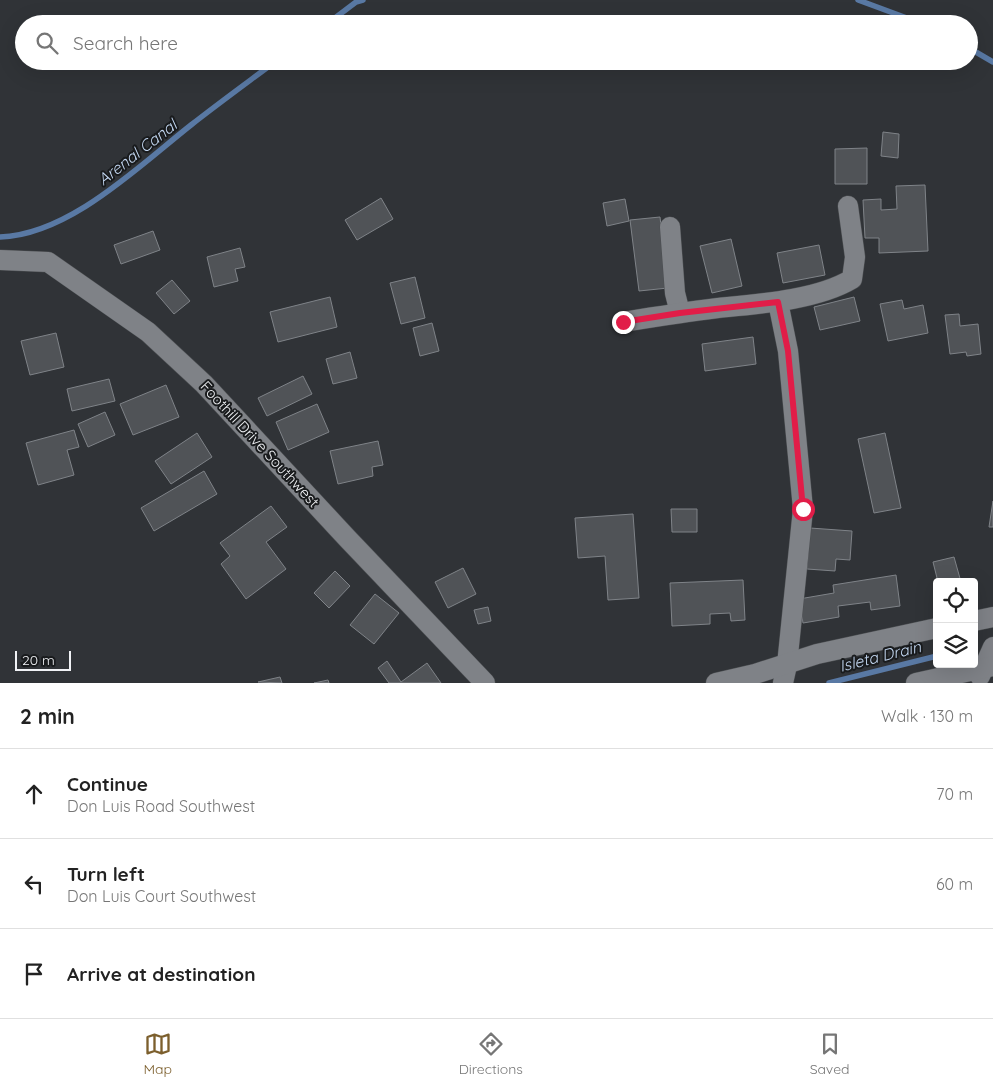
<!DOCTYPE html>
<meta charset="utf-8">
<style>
:root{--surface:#fff;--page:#f2f2f2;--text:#222;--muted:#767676;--line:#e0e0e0;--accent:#7c5f2d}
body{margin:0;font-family:Quicksand,sans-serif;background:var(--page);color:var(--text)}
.controls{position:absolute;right:15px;bottom:15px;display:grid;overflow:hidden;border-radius:5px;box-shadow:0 5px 20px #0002}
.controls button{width:45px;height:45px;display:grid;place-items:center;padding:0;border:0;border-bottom:1px solid var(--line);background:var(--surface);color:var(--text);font:25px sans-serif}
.scale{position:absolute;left:15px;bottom:12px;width:56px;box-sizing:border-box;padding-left:5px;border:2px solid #f0f2f5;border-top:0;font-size:14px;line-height:18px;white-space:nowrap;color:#f0f2f5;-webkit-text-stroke:4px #191b1d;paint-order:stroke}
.stop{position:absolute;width:15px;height:15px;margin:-11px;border:4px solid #e11d48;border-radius:50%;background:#fff}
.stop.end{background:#e11d48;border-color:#fff;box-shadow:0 1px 5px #0008}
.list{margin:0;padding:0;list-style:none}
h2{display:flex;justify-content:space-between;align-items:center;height:65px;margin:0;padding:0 20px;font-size:21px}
h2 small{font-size:16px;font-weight:400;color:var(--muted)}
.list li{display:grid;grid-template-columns:32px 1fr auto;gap:15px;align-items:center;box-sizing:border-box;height:90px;padding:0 20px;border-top:1px solid var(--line)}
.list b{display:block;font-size:19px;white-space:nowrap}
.list p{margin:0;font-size:16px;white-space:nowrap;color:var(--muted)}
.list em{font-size:16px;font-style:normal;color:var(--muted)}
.icon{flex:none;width:28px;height:28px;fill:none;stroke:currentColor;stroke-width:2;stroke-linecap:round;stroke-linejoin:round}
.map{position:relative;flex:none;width:993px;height:683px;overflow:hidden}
.search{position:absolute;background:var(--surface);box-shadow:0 5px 20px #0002;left:15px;right:15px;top:15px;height:55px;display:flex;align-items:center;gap:12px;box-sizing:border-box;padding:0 18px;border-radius:28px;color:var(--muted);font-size:19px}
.sheet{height:335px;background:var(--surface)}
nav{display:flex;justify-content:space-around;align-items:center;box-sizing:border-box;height:70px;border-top:1px solid var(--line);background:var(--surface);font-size:14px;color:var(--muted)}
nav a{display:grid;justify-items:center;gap:2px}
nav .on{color:var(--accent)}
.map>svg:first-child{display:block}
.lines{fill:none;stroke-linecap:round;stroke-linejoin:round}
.stream{stroke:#5979a4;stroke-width:5.5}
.building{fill:#505357;stroke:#7f8388}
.minor-casing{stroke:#4c4f52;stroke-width:21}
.minor{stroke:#7f8287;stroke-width:20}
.route{stroke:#e11d48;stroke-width:6}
.labels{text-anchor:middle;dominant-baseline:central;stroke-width:4;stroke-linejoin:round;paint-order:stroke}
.street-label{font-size:15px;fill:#f0f2f5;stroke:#191b1d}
.water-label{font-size:16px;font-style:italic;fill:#c4d8f2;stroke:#191b1d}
</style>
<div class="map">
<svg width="993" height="683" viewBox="0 0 993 683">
<rect width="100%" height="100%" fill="#303337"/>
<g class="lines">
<g class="stream">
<path d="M 858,0 L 923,24"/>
<path d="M 327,24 L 356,2 L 363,0"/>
<path d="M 969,48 L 993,62"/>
<path d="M 0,237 C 69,235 139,166 191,125 C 219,103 248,82 276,61"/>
<path d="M 829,683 L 937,656"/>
</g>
</g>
<g class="building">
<path d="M 883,132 L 899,134 L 898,158 L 881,156 Z"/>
<path d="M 867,148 L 867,184 L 835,184 L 835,149 Z"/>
<path d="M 925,185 L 928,251 L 879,253 L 879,238 L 865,238 L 863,200 L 881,199 L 881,210 L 897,209 L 896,186 Z"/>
<path d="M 381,198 L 393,219 L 357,240 L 345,220 Z"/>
<path d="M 625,199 L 629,221 L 607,226 L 603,203 Z"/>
<path d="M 660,217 L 668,288 L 639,291 L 630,220 Z"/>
<path d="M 153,231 L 160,250 L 121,264 L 114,245 Z"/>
<path d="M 731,239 L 742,286 L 712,293 L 700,246 Z"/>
<path d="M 819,245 L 825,275 L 783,283 L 777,253 Z"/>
<path d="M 240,248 L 245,267 L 235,269 L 238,281 L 214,287 L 207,257 Z"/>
<path d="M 415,277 L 425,318 L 401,324 L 390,283 Z"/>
<path d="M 172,280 L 190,301 L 174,314 L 156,293 Z"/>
<path d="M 330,297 L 337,327 L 278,342 L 270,312 Z"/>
<path d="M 854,297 L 860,321 L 820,330 L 814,307 Z"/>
<path d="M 902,300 L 904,309 L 923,305 L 928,333 L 888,341 L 880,304 Z"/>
<path d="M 959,314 L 960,326 L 978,324 L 981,354 L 967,356 L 966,352 L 950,354 L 945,315 Z"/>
<path d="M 432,323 L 439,351 L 420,356 L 413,328 Z"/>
<path d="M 56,333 L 64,367 L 30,375 L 21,341 Z"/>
<path d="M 753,337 L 756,364 L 705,371 L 702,344 Z"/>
<path d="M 350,352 L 357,378 L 333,384 L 326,359 Z"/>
<path d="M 303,376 L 312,394 L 267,416 L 258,398 Z"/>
<path d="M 109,379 L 115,401 L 72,411 L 67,389 Z"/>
<path d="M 166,385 L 179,417 L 133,435 L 120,404 Z"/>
<path d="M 317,404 L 329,432 L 288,450 L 276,422 Z"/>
<path d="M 105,412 L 115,435 L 88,447 L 78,424 Z"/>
<path d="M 74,430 L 79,447 L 67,450 L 74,475 L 38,485 L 26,443 Z"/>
<path d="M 197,433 L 212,457 L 171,484 L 155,461 Z"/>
<path d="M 885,433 L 901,508 L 874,513 L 858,439 Z"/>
<path d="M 378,441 L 383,465 L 372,467 L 373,476 L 338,484 L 330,451 Z"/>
<path d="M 204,471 L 217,494 L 154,531 L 141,508 Z"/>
<path d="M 993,501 L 993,527 L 989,527 Z"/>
<path d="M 271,506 L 287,527 L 266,542 L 286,569 L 246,599 L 221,564 L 230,556 L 220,543 Z"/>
<path d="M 671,509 L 697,509 L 697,532 L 672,532 Z"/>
<path d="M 633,514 L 639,598 L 608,600 L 605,556 L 578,558 L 575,518 Z"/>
<path d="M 810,528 L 852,531 L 850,560 L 836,559 L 835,571 L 807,569 Z"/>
<path d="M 954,557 L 961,582 L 938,582 L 933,562 Z"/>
<path d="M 463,568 L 476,594 L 448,608 L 435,582 Z"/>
<path d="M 335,571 L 350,586 L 329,608 L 314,593 Z"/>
<path d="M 896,575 L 900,606 L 871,610 L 870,602 L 838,606 L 839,617 L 803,623 L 799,599 L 834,593 L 833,585 Z"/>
<path d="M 743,580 L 745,620 L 731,621 L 730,613 L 710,614 L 710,624 L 672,626 L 670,583 Z"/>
<path d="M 375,594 L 399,613 L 374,644 L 350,625 Z"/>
<path d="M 488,607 L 491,621 L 478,624 L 474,610 Z"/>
<path d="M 387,661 L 401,682 L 427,663 L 441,683 L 389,683 L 378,668 Z"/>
<path d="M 280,677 L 282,683 L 258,682 Z"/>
<path d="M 328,680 L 329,683 L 314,683 Z"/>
</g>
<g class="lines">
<g class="minor-casing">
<g id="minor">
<path d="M 670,227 L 675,293 L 680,313"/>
<path d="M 0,260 L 48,262 L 148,332 L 204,384 L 346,537 L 485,683"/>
<path d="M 778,302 L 788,351 L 803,509 L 787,665 L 783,683"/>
<path d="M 623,322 C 654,317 686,312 718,308 C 759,304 817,300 852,279 L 855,257 L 848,206"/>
<path d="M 974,621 L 993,617"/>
<path d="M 980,676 L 993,647"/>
<path d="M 716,683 L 755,674 L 817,654 L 937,628"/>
<path d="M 916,683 L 993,666"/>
</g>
</g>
<use href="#minor" class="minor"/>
</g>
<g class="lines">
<path class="route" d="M 623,322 L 680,313 L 778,302 L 788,351 L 803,509"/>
</g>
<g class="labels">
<g class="street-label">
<text transform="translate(260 444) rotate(47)">Foothill Drive Southwest</text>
</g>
<g class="water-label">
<text transform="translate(137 152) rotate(-38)">Arenal Canal</text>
<text transform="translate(880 656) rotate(-14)">Isleta Drain</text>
</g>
</g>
</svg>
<div class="controls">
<button><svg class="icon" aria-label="locate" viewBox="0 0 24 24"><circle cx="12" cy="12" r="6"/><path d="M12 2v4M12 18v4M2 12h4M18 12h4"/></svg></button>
<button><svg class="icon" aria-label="layers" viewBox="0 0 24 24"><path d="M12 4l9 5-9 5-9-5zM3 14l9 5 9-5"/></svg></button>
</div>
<div class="scale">20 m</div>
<div class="stop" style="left:803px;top:509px"></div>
<div class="stop end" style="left:623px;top:322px"></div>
<div class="search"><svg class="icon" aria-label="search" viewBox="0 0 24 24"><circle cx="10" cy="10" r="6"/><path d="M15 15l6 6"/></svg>Search here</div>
</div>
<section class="sheet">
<h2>2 min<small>Walk · 130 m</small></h2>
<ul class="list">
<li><svg class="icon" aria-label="ahead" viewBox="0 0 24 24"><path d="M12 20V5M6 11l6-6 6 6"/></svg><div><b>Continue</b><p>Don Luis Road Southwest</p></div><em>70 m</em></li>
<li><svg class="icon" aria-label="left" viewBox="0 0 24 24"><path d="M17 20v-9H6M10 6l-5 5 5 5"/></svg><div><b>Turn left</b><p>Don Luis Court Southwest</p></div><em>60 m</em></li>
<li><svg class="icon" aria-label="arrive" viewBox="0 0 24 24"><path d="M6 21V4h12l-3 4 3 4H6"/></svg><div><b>Arrive at destination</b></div></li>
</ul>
</section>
<nav>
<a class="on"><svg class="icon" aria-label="map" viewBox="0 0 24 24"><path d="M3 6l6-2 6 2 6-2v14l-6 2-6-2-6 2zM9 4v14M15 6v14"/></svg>Map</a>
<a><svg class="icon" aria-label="directions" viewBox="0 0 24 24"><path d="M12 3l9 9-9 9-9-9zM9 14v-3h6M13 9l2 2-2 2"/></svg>Directions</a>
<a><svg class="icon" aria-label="saved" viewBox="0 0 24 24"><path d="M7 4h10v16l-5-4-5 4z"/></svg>Saved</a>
</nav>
